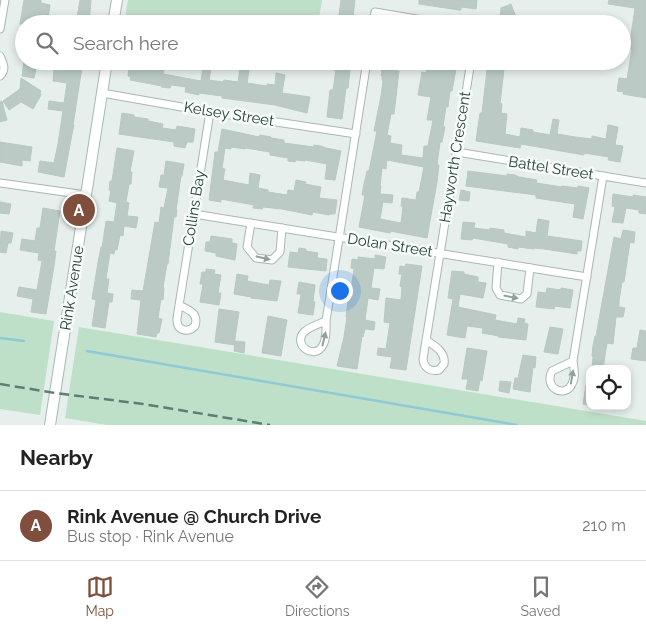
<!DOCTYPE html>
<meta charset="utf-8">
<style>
:root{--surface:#fff;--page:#f2f2f2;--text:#222;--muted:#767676;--line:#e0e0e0;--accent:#804e3d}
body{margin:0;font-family:Raleway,sans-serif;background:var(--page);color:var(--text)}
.controls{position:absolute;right:15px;bottom:15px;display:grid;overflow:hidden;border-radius:10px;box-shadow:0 2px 8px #0003}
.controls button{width:45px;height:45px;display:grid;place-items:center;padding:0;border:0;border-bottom:1px solid var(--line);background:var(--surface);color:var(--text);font:25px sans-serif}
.you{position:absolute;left:339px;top:290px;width:18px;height:18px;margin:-12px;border:4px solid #fff;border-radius:50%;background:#1a73e8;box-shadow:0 0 0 8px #1a73e833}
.badge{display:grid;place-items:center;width:32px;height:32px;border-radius:50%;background:var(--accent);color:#fff;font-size:16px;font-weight:700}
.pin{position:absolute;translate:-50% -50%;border:2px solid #fff;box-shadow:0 1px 5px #0006}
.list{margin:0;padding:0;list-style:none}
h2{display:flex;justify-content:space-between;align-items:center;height:65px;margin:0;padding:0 20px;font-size:21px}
h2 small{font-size:16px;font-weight:400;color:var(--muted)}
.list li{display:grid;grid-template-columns:32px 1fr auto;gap:15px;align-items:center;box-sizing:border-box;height:70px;padding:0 20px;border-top:1px solid var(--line)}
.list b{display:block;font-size:19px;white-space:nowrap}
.list p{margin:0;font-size:16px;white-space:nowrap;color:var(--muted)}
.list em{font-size:16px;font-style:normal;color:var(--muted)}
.icon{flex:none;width:28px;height:28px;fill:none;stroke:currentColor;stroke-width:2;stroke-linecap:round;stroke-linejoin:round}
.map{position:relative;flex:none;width:646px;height:425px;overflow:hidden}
.search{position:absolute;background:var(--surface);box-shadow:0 2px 8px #0003;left:15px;right:15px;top:15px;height:55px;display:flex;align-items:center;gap:12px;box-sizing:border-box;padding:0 18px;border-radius:28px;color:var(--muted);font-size:19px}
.sheet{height:135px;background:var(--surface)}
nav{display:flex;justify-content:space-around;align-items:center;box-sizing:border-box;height:70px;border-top:1px solid var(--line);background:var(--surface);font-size:14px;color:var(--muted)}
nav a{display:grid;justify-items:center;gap:2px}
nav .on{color:var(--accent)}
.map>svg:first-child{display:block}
.green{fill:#bfe0c8}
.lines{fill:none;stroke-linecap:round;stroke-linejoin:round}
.stream{stroke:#8ec9d4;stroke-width:2.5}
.building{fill:#bbcac4;stroke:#b8c9c2;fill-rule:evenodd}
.street-casing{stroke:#a8b8b2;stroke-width:9}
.secondary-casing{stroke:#a4bbb3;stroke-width:12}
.street{stroke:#fff;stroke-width:7}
.secondary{stroke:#fff;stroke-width:10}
.rail{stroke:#5f7d75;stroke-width:2.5;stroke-dasharray:10 5;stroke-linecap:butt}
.oneway{fill:#92a09c}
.labels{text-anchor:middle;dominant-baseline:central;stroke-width:5;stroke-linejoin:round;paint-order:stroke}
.street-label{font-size:15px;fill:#24423a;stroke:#f7fbf9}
</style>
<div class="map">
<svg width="646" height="425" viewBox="0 0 646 425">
<rect width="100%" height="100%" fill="#e6efeb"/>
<g class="green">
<path d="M 128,0 L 322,0 L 318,24 L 124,24 Z"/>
<path d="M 0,312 L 54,321 L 40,415 L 0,409 Z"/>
<path d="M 79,327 L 646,421 L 646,425 L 107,425 L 65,418 Z"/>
</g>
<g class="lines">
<g class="stream">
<path d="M 0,338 L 24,341"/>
<path d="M 87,351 L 517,425"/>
</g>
</g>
<g class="building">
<path d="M 24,0 L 41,0 L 41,3 L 50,5 L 47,24 L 20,24 Z"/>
<path d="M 80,0 L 91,0 L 89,24 L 76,24 Z"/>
<path d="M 341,0 L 355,0 L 352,24 L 338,22 Z"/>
<path d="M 419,0 L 477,0 L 476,9 L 461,7 L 461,10 L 459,10 L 419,4 Z"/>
<path d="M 609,0 L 646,0 L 646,98 L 623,94 L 624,92 L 617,91 L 619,78 L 627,79 L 632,49 L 629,49 L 635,8 L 608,4 Z"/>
<path d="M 511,4 L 515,15 L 500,21 L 501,8 Z"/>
<path d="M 24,61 L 35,61 L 34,69 L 36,69 L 34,78 L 22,76 Z"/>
<path d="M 71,61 L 82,61 L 82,67 L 73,125 L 74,125 L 72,134 L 64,177 L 38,172 L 40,161 L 54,163 L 58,144 L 63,111 L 48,109 L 49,101 L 64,103 L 67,83 L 53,81 L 54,70 L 60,71 L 61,63 L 71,64 Z"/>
<path d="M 204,61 L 212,63 L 209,80 L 223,82 L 224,80 L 238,82 L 240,69 L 249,70 L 247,83 L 267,86 L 267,84 L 275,85 L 276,73 L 285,75 L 282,93 L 310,97 L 307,113 L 275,105 L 222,98 L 222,96 L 199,93 L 199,95 L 185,92 L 186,87 L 171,85 L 170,88 L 161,87 L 162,86 L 130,80 L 131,77 L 128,76 L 129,67 L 153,70 L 154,68 L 164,69 L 163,74 L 201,81 Z"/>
<path d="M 334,61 L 351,61 L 348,88 L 346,88 L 342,119 L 327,117 L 330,90 L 333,90 L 336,70 L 333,70 Z"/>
<path d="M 428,61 L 443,61 L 457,64 L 452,91 L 450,91 L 448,107 L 446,107 L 443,126 L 445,127 L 442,142 L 440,142 L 437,165 L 439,165 L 437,182 L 427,238 L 390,231 L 390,233 L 359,227 L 365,195 L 362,195 L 364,184 L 367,171 L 369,171 L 377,131 L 374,131 L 381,96 L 383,81 L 382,80 L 382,76 L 381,76 L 382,69 L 399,71 L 394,114 L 391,114 L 387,135 L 391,136 L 390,143 L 402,145 L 401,155 L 423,158 L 424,146 L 428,146 L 433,120 L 427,120 L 431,97 L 418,95 L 422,72 L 426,73 ZM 387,160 L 424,167 L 419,192 L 417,192 L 416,200 L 402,198 L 401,206 L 403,207 L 401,223 L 380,219 L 383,202 L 392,203 L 393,195 L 380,194 L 381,186 L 380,186 L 382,168 L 386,169 Z"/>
<path d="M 488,61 L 505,61 L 500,103 L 502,104 L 501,113 L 507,114 L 505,134 L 520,137 L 521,128 L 533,130 L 533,132 L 550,135 L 553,119 L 559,120 L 557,134 L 575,137 L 592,139 L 592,136 L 606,139 L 608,125 L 618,127 L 615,145 L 623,146 L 620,162 L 608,160 L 609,157 L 584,153 L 584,155 L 521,144 L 520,148 L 476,141 L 480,113 L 482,113 Z"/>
<path d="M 21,78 L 41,91 L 40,93 L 41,95 L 33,109 L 21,102 L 9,110 L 3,101 L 20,89 Z"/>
<path d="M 2,101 L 7,120 L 0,122 L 0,102 Z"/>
<path d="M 122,113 L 134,115 L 134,117 L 148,119 L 148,121 L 163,124 L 162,128 L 176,130 L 177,126 L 195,129 L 193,142 L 187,142 L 185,148 L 174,146 L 174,142 L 119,134 Z"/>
<path d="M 222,129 L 259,137 L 260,135 L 271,137 L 271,138 L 284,140 L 284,143 L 314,147 L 314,145 L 321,146 L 326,148 L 341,151 L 335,180 L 325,179 L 327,164 L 305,160 L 305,161 L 296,160 L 295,162 L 288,161 L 288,158 L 270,155 L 270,152 L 245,148 L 245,149 L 231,147 L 231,149 L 225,148 L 222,168 L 225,169 L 223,180 L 249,185 L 250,173 L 260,175 L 258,188 L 268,190 L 268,192 L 287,195 L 288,190 L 294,191 L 296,180 L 306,182 L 305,184 L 321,187 L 319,198 L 337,200 L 335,214 L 329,214 L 329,215 L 313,212 L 312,215 L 282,209 L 263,207 L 262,209 L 253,208 L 254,205 L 221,199 L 221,202 L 209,200 L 215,152 L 218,152 Z"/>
<path d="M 0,142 L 32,147 L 30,161 L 22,160 L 22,166 L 0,162 Z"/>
<path d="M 117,148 L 134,151 L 130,172 L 132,172 L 131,184 L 129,184 L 126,202 L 129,203 L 127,216 L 138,217 L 136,228 L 124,226 L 123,236 L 120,235 L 117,250 L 115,249 L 114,254 L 110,253 L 106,279 L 109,279 L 107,293 L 113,294 L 112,302 L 109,302 L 105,328 L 92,326 L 96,300 L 92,299 L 99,257 L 101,247 L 102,247 L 103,242 L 106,221 L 114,222 L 117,203 L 109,201 L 111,190 L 109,190 L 110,181 L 112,181 Z"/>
<path d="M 166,161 L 184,164 L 182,176 L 181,176 L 176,210 L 177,210 L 176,217 L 174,217 L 168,264 L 167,264 L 163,287 L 164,288 L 163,300 L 161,299 L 158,318 L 162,319 L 159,333 L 157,333 L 156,337 L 137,334 L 141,300 L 131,299 L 132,290 L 143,291 L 155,222 L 159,223 L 161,207 L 164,208 L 168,188 L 159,187 L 161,175 L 164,175 Z"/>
<path d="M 468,171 L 507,176 L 507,174 L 515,175 L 519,177 L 537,180 L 536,183 L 562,187 L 562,186 L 578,188 L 578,186 L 589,188 L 583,219 L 573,217 L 575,204 L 536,198 L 536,195 L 466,186 Z"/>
<path d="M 461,190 L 470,192 L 469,201 L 459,200 Z"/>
<path d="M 613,194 L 633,197 L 633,195 L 646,197 L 646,214 L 639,213 L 639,210 L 626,208 L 623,223 L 612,222 L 615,207 L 612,206 Z"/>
<path d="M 0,202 L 11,204 L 9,214 L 0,213 Z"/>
<path d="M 43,208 L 60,211 L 54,251 L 56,251 L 54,266 L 46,314 L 31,312 L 33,299 L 17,296 L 19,287 L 37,290 L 42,261 L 38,260 L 39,253 L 20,250 L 22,239 L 35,241 L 37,228 L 40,228 Z"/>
<path d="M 538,219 L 549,221 L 547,236 L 582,241 L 581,251 L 577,251 L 577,254 L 544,249 L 534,248 L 534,249 L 518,247 L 518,249 L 508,247 L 508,244 L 473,238 L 472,240 L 461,239 L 463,222 L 475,223 L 474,228 L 490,230 L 490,228 L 504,230 L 504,233 L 526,237 L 526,231 L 536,233 Z"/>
<path d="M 623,230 L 635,232 L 634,243 L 630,242 L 624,282 L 622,282 L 619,301 L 619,307 L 625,308 L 623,317 L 616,317 L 613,344 L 607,343 L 603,369 L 592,369 L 593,357 L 592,356 L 593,346 L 595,336 L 596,336 L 614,237 L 621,239 Z"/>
<path d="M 1,231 L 13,233 L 11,243 L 8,243 L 6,253 L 0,252 Z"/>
<path d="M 211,236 L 232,239 L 232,243 L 237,244 L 235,260 L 216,256 L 216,253 L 205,251 L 206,242 L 210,242 Z"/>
<path d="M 299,248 L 306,249 L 306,251 L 318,253 L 317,258 L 327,259 L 326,271 L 288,267 L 290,252 L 298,253 Z"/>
<path d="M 375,255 L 386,257 L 384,269 L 374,268 L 371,288 L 380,289 L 378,300 L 368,298 L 365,320 L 375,322 L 374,330 L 365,329 L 363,337 L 362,336 L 357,369 L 337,366 L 344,337 L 347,317 L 346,317 L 348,301 L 347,301 L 349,290 L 351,290 L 354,269 L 351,268 L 352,259 L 358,260 L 358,257 L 375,259 Z"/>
<path d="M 406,264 L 422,266 L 406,370 L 390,368 L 392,357 L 377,355 L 378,348 L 386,349 L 390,323 L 384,322 L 386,298 L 401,300 L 402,287 L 400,286 L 402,274 L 399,274 L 400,266 L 405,267 Z"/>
<path d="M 206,269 L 215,270 L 214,274 L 221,275 L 218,293 L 221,293 L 219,305 L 200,302 L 203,284 L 200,284 L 202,272 L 206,272 Z"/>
<path d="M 452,271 L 464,272 L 464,274 L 478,277 L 478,282 L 486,283 L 483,298 L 460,294 L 458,307 L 496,315 L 495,320 L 517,324 L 518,318 L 525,319 L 524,323 L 528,324 L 526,340 L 498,337 L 499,336 L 482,333 L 483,328 L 467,326 L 465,338 L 447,335 L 453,299 L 448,298 Z"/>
<path d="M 237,274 L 248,276 L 247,281 L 269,285 L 270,280 L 281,281 L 277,301 L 251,298 L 251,297 L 234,294 Z"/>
<path d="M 299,282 L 315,285 L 313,302 L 315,302 L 313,315 L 298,313 L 301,294 L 297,294 Z"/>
<path d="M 547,288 L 561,290 L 561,288 L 573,290 L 570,308 L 555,306 L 554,309 L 536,307 L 538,292 L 546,293 Z"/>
<path d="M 219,309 L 239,312 L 234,345 L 215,342 Z"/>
<path d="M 268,316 L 287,320 L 281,356 L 262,353 Z"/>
<path d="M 550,327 L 563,329 L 558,354 L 544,352 Z"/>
<path d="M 640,330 L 646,331 L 646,361 L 631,359 L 633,348 L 637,348 Z"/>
<path d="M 235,341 L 245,342 L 244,353 L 234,351 Z"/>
<path d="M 467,348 L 487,351 L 482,381 L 480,380 L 478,391 L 466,389 L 468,379 L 462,379 Z"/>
<path d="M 523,355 L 536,357 L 535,368 L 533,367 L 530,392 L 513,389 L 515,378 L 518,378 Z"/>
<path d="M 500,381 L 511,382 L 509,393 L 499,391 Z"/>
<path d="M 586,385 L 590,385 L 590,405 L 583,404 Z"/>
</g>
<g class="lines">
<g class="street-casing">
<g id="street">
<path d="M 373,24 L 375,12 L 446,24"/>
<path d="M 0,29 L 5,0"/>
<path d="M 0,56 C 3,63 7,69 0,76"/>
<path d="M 102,93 L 210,112 L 356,134"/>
<path d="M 457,152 L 646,183"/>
<path d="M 0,183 L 86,195"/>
<path d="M 194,214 L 587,277"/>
<path d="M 251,223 L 247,247 L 256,258 L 272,260 L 280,252 L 282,228"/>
<path d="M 498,262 L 496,288 L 500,295 L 521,299 L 527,294 L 530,268"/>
<path d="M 179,305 C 189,310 199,313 195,326 C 187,334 176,330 177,318 L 210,112"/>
<path d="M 326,321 C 319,324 309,327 304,332 C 292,345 315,361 323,345 C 327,338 326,329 326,321 L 367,61"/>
<path d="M 426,340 C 435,346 446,352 444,364 L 439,370 C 430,372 424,368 423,359 L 471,61"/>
<path d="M 573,361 L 552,371 C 543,388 565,399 572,384 C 576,377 574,368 573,361 L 603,176"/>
</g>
</g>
<g class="secondary-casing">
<g id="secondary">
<path d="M 113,24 L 117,0"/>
<path d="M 50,425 L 107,61"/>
</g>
</g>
<use href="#street" class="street"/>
<use href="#secondary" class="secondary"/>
<path class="rail" d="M 0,384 L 55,393 L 143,404 L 270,425"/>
</g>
<defs><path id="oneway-solid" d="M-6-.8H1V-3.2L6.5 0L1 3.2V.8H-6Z" transform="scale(1.25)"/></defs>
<g class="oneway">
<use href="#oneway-solid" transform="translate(263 258) rotate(13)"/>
<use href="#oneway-solid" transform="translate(511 297) rotate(11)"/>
<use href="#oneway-solid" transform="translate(324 339) rotate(-77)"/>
<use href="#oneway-solid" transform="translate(572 377) rotate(-81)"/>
</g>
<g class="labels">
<g class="street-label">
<text transform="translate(229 114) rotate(9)">Kelsey Street</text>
<text transform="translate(455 157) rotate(-81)">Hayworth Crescent</text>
<text transform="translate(551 168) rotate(9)">Battel Street</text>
<text transform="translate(194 208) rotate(-81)">Collins Bay</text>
<text transform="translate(390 245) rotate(9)">Dolan Street</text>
<text transform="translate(72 288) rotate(-81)">Rink Avenue</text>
</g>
</g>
</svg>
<div class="controls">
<button><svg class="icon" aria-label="locate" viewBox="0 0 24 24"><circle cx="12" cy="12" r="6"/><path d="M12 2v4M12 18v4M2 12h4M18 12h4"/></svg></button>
</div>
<div class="you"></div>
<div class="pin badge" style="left:79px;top:210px">A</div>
<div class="search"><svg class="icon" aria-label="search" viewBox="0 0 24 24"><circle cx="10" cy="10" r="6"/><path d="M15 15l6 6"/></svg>Search here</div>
</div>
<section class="sheet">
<h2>Nearby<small></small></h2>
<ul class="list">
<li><span class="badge">A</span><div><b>Rink Avenue @ Church Drive</b><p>Bus stop · Rink Avenue</p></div><em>210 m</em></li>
</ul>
</section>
<nav>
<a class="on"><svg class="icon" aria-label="map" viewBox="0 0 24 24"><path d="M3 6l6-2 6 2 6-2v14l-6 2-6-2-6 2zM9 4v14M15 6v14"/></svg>Map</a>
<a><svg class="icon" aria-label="directions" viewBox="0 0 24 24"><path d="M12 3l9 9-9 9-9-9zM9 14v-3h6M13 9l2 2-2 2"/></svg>Directions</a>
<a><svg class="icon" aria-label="saved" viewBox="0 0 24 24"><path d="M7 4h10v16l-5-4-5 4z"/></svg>Saved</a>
</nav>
